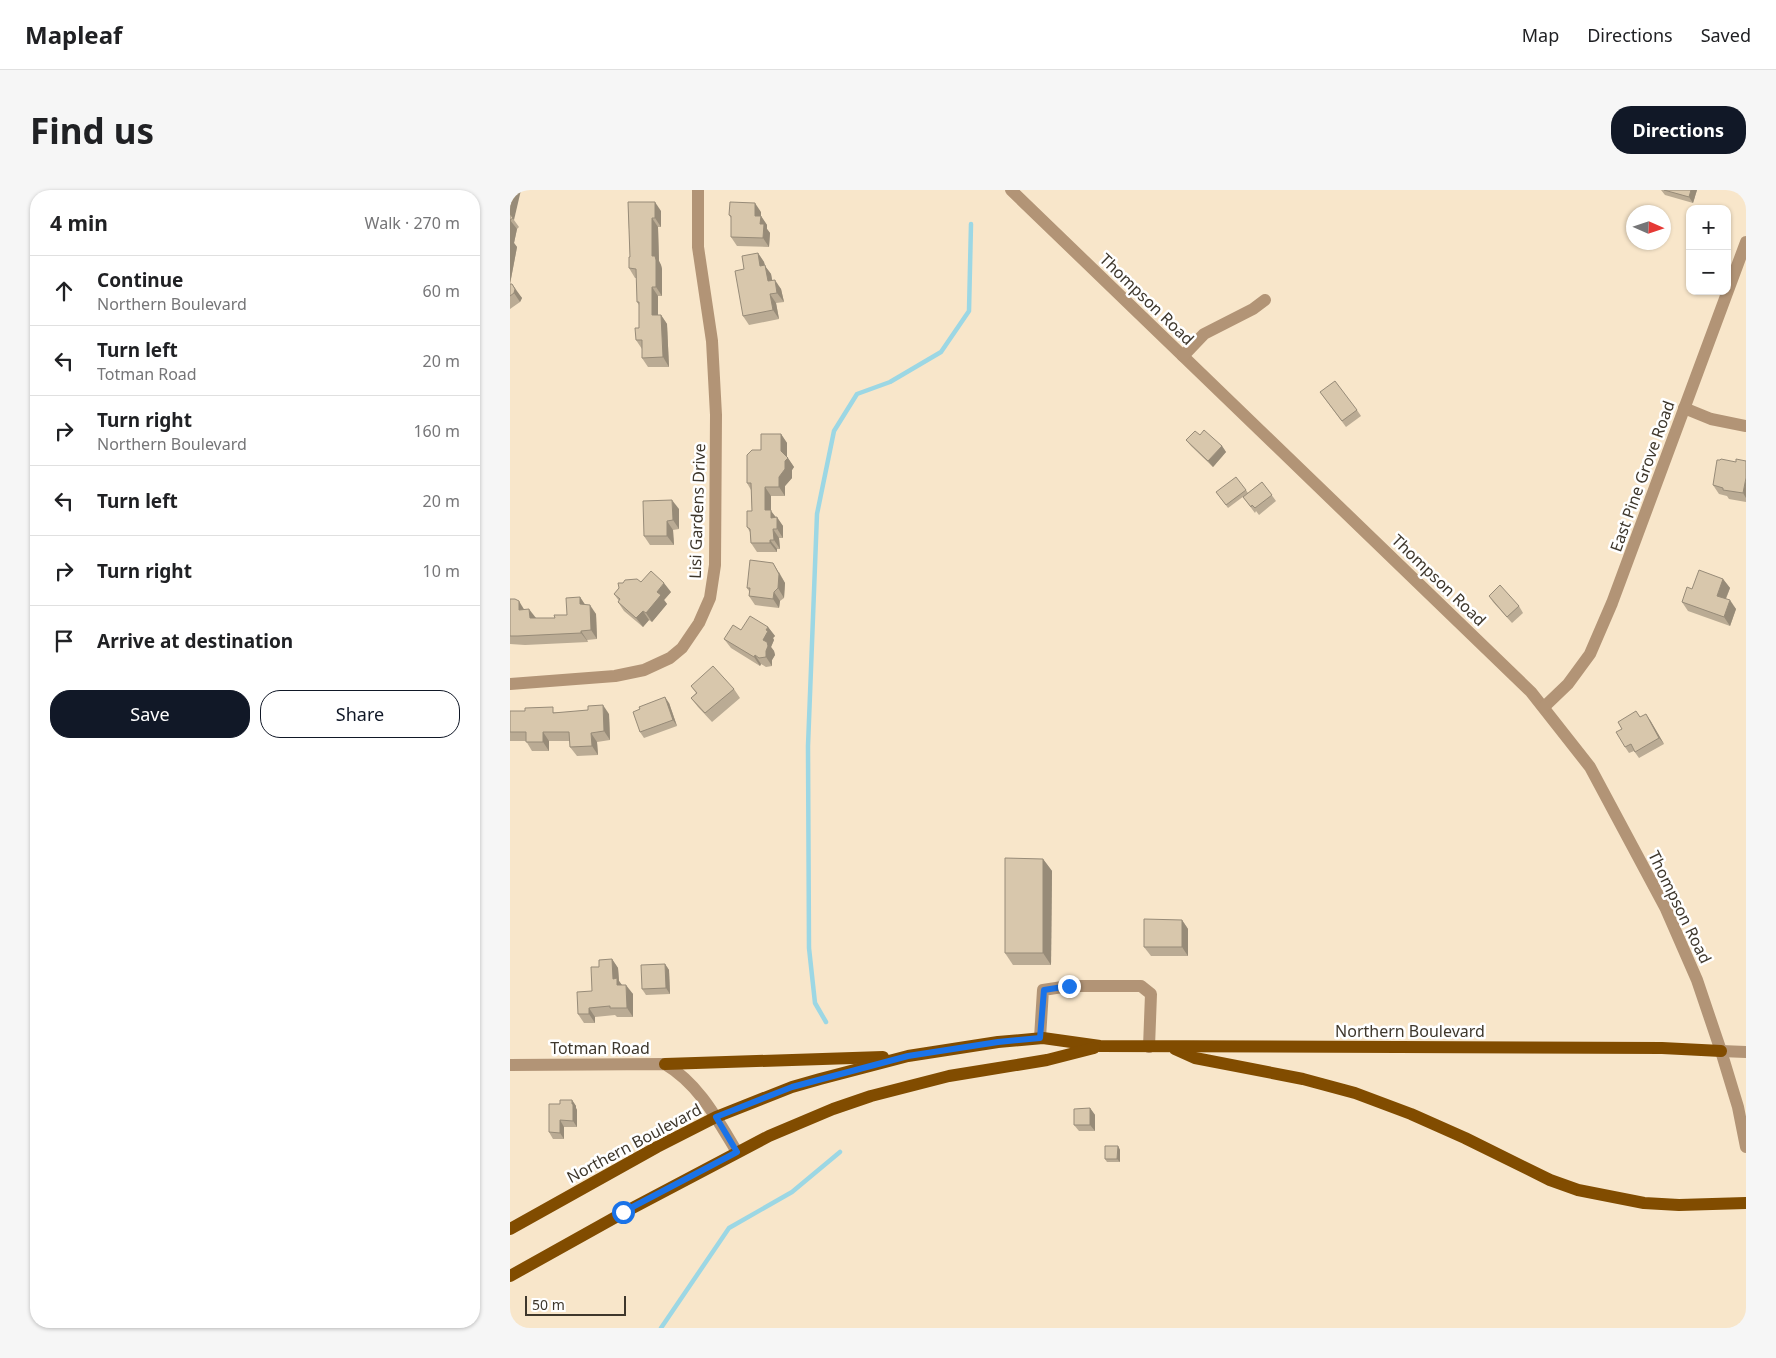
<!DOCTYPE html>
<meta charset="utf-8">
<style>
:root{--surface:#fff;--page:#f6f6f6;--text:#202124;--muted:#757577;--line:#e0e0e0;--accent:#111827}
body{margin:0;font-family:"Noto Sans",sans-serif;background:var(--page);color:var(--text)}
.controls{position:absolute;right:15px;top:15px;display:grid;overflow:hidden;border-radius:10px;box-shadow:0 1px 4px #0004}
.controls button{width:45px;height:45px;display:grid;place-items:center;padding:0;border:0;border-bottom:1px solid var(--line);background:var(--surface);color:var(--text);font:25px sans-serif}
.compass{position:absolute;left:1116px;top:15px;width:45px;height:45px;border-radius:50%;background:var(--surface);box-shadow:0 1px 4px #0004;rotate:93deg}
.scale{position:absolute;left:15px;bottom:12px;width:101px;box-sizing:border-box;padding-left:5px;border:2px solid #3e372c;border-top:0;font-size:14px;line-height:18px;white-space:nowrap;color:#3e372c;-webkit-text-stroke:4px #fff;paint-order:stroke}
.stop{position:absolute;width:15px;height:15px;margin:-11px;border:4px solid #1a73e8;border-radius:50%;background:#fff}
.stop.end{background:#1a73e8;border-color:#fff;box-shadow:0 1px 5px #0008}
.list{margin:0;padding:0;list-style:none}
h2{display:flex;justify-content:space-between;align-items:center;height:65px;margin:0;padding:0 20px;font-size:21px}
h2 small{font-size:16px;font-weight:400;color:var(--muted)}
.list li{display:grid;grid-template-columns:32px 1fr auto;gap:15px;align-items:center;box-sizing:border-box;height:70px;padding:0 20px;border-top:1px solid var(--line)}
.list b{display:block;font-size:19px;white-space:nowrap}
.list p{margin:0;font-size:16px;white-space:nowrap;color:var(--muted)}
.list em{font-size:16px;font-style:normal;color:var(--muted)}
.actions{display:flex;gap:10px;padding:15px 20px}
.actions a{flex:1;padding:11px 0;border:1px solid var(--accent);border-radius:20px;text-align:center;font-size:18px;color:var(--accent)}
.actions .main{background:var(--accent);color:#fff}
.icon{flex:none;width:28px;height:28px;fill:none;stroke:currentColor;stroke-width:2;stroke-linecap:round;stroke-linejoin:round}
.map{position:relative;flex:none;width:1236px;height:1138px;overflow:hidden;border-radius:20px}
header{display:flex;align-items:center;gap:30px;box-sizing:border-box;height:70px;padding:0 25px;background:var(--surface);border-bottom:1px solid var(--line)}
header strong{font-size:24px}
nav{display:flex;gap:28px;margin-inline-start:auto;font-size:18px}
.intro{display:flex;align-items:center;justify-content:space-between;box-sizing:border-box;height:120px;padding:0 30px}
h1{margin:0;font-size:35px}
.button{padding:12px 22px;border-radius:20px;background:var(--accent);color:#fff;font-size:18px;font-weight:700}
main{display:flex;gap:30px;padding:0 30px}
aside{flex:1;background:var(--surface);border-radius:20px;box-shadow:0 1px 4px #0004}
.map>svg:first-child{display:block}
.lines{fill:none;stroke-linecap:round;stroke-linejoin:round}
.stream{stroke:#9cd7e4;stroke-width:4.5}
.minor{stroke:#b29476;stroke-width:12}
.major{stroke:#814c00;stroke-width:12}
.wall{fill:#baab94}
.shaded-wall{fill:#978b78}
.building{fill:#d8c7ac;stroke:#978b78}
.route{stroke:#1a73e8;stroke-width:6}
.labels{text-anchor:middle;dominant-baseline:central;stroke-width:5;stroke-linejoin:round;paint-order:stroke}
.street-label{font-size:16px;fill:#3e372c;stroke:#fff}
</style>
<header>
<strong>Mapleaf</strong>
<nav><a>Map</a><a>Directions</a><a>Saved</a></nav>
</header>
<div class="intro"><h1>Find us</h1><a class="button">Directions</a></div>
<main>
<aside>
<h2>4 min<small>Walk · 270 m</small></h2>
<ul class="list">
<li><svg class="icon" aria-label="ahead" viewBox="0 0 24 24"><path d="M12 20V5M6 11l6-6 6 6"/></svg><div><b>Continue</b><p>Northern Boulevard</p></div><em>60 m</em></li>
<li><svg class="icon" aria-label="left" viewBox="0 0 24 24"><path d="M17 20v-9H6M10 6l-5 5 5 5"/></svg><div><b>Turn left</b><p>Totman Road</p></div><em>20 m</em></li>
<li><svg class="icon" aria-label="right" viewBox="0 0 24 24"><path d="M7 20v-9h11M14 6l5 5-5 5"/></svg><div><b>Turn right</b><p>Northern Boulevard</p></div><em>160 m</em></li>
<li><svg class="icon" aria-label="left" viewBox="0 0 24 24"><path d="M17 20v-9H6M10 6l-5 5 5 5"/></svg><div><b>Turn left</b></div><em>20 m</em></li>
<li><svg class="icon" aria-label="right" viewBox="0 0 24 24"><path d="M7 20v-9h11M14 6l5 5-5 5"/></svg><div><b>Turn right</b></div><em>10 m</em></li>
<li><svg class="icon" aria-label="arrive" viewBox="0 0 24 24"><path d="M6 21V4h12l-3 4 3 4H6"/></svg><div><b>Arrive at destination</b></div></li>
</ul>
<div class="actions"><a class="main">Save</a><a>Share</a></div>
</aside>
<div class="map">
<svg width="1236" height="1138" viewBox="0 0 1236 1138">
<rect width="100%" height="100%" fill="#f8e6ca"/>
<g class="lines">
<g class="stream">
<path d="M 316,832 L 305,813 L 299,758 L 298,556 L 307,324 L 324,241 L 347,204 L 380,192 L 431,162 L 459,121 L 461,34"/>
<path d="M 151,1138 L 219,1038 L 282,1002 L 330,962"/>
</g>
<g class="minor">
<path d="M 501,0 L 1021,502 L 1080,577 L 1156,719 L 1187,790 L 1211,861 L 1228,917 L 1236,957"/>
<path d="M 673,166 L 694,144 L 743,119 L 755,110"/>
<path d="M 1174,218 L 1201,229 L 1236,236"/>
<path d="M 0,494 L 105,486 L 134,480 L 160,468 L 172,458 L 189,433 L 200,408 L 205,375 L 206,225 L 202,151 L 188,57 L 188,0"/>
<path d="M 1034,517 L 1058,494 L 1080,464 L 1102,413 L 1236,52"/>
<path d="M 530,848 L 533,800 L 559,796 L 631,796 L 641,804 L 639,857"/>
<path d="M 1211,861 L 1236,862"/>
<path d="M 0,875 L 155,874 C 189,894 207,929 227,962"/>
</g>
<g class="major">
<path d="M 665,859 L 685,868 L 793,889 L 845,903 L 901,924 L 955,948 L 1040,990 L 1068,1000 L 1134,1013 L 1169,1015 L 1236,1013"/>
<path d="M 155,874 L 373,867"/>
<path d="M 0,1039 L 147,957 L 206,927 L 282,897 L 310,889 L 398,866 L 488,852 L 533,848 L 590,856 L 1152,858 L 1211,861"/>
<path d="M 0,1086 L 113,1023 L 259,946 L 323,919 L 361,906 L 439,886 L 537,870 L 584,858"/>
</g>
</g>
<g class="wall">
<path d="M 0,0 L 4,30 L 9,37 L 7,39 L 4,53 L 7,57 L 0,94 L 12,108 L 10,112 L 0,119 Z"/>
<path d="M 1151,0 L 1187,0 L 1183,13 L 1155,5 Z"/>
<path d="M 118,12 L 151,21 L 151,37 L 148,37 L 149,71 L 151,75 L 152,79 L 152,106 L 148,106 L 148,125 L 151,125 L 157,134 L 159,177 L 138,177 L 132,168 L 132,159 L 126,150 L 129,138 L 129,115 L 127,112 L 127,88 L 125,88 L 119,78 L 120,67 Z"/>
<path d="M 251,22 L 251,26 L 257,35 L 257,39 L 260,43 L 259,57 L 227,56 L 221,47 L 221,28 L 219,25 Z"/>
<path d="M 248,63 L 254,72 L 255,76 L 261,84 L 262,90 L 271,99 L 274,112 L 266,113 L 269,129 L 239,135 L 233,126 L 234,79 Z"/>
<path d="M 810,202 L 847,220 L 851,226 L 836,237 Z"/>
<path d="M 271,244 L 277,253 L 277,267 L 284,277 L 282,280 L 282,288 L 275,296 L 275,306 L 261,306 L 261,321 L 273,336 L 273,348 L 269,348 L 270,359 L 267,359 L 267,362 L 247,362 L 241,353 L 240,342 L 237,337 L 242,321 L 241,300 L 237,293 L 251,260 Z"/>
<path d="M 690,245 L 712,256 L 716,262 L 703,277 L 681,256 L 676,250 Z"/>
<path d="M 1236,271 L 1236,312 L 1219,309 L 1217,306 L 1209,304 L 1203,295 L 1226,272 Z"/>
<path d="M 752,292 L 766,311 L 749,325 L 746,321 L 745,323 L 733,307 Z"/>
<path d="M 736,300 L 738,303 L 718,318 L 706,302 Z"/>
<path d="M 169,319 L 169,339 L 163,340 L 164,355 L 140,355 L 134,346 Z"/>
<path d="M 269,382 L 275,393 L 274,408 L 270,411 L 269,418 L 245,415 L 239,406 L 239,401 L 237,398 Z"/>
<path d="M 1213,389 L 1220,398 L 1216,409 L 1226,419 L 1220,436 L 1178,421 L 1172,412 L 1182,399 Z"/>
<path d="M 131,392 L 161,402 L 154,410 L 157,414 L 142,432 L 139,430 L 133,437 L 114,421 L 108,412 L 109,411 L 104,404 L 109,398 Z"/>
<path d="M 979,406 L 1009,416 L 1013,423 L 1002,433 L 983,412 Z"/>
<path d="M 70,407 L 75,415 L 86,424 L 87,449 L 77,450 L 78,452 L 15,455 L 0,454 L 0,409 L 26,428 L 45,428 L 57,425 Z"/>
<path d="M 258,437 L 265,446 L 263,448 L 264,450 L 261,457 L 264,461 L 265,465 L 262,470 L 262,476 L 256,477 L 251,474 L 250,476 L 221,458 L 214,449 L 231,440 Z"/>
<path d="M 181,496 L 224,499 L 230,508 L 202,532 L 188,517 L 181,508 L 186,503 Z"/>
<path d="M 159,513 L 167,536 L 134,548 L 130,542 Z"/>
<path d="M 0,521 L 99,524 L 100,550 L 87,552 L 88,565 L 67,566 L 60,557 L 60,551 L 39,551 L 39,561 L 22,561 L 16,551 L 0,551 Z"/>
<path d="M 1130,527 L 1140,530 L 1154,554 L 1129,568 L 1124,561 L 1119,563 L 1115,557 Z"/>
<path d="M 533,669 L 542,681 L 541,775 L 503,775 L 495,763 Z"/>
<path d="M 672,730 L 678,739 L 678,766 L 641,766 L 634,757 Z"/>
<path d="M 102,769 L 108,778 L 109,791 L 112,795 L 123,804 L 123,827 L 107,827 L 105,825 L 85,827 L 85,833 L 74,833 L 68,824 L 82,801 L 89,777 Z"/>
<path d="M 155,774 L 159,780 L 160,804 L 136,805 L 132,799 Z"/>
<path d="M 62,910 L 66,916 L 66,918 L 67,920 L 67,937 L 54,937 L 54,949 L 43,949 L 39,942 L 50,914 Z"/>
<path d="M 580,918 L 585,925 L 585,941 L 569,941 L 564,935 Z"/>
<path d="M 608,956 L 610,960 L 610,972 L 597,972 L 595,969 Z"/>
</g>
<g class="shaded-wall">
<path d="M 3,0 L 11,0 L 4,30 L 0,24 L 0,13 Z"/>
<path d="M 1181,0 L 1187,0 L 1183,13 L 1179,7 Z"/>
<path d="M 145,12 L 151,21 L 151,37 L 145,28 Z"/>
<path d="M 245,13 L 251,22 L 251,26 L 257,35 L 257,39 L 260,43 L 259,57 L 253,48 L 245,26 Z"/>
<path d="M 142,28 L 148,37 L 149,71 L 151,75 L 152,79 L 152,106 L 146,97 L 142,66 Z"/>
<path d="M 0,30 L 7,39 L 4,53 L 7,57 L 0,94 Z"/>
<path d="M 248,63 L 254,72 L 255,76 L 261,84 L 264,100 L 258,91 L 250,76 Z"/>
<path d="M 265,90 L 271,99 L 274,112 L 267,103 Z"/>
<path d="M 2,94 L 12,108 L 10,112 L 4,103 Z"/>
<path d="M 142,97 L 148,106 L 148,135 L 142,125 Z"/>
<path d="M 260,104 L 266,113 L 269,129 L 263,120 Z"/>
<path d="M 151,125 L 157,134 L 159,177 L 153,167 Z"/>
<path d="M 271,244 L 277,253 L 277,268 L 278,268 L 284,277 L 282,280 L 282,288 L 275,296 L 275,306 L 269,297 L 269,287 L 271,261 Z"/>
<path d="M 712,256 L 716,262 L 703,277 L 698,271 Z"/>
<path d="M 1236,288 L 1236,308 L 1233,303 Z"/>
<path d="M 255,297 L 261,306 L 261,321 L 267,329 L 267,327 L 273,336 L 273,348 L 255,320 Z"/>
<path d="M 162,310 L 169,319 L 169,339 L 163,330 Z"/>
<path d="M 157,331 L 163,340 L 164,355 L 157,346 Z"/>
<path d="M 263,339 L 269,348 L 270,359 L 264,350 Z"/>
<path d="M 260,350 L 267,359 L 267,362 L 260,353 Z"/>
<path d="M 263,373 L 275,393 L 274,408 L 268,398 Z"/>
<path d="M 1213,389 L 1220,398 L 1213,415 L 1207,406 Z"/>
<path d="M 154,393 L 161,402 L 154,410 L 157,414 L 142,432 L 136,423 L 147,402 Z"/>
<path d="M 264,402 L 270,411 L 269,418 L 263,409 Z"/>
<path d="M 70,407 L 76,416 L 70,414 Z"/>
<path d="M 1220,410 L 1226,419 L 1220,436 L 1214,427 Z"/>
<path d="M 9,411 L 15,421 L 9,420 Z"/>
<path d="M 80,415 L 86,424 L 87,449 L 81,440 Z"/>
<path d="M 19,419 L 26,428 L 20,428 Z"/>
<path d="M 133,421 L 139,430 L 133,437 L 126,428 Z"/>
<path d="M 258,437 L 265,446 L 263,448 L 264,450 L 261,457 L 264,461 L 265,465 L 262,470 L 262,476 L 256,467 L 253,450 Z"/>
<path d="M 71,441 L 77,450 L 78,452 L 71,443 Z"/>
<path d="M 245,465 L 251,474 L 250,476 L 244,467 Z"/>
<path d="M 155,507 L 159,513 L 167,536 L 163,530 Z"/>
<path d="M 93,515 L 99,524 L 100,550 L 94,541 Z"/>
<path d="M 1136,524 L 1140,530 L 1154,554 L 1149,548 Z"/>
<path d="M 33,542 L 39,551 L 39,561 L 33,552 Z"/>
<path d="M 81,543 L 87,552 L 88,565 L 82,556 Z"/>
<path d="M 533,669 L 542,681 L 541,775 L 533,763 Z"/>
<path d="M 672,730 L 678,739 L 678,766 L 672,757 Z"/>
<path d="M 102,769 L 108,778 L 109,791 L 114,798 L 114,805 L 103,789 Z"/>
<path d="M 155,774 L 159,780 L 160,804 L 156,798 Z"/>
<path d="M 116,795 L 123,804 L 123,827 L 117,818 Z"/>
<path d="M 79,818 L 85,827 L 85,833 L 79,824 Z"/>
<path d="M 62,910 L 66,916 L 66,918 L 67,920 L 67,937 L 63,931 Z"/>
<path d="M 580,918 L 585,925 L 585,941 L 580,935 Z"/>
<path d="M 50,930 L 54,937 L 54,949 L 50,943 Z"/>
<path d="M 608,956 L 610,960 L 610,972 L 607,969 Z"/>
</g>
<g class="building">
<path d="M 0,0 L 3,0 L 0,13 Z"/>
<path d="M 1154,0 L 1181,0 L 1179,7 Z"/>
<path d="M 118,12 L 145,12 L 145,28 L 142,28 L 142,66 L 145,66 L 146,70 L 146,97 L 142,97 L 142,125 L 151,125 L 153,167 L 132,168 L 132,150 L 126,150 L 125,138 L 129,138 L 129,112 L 127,112 L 126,79 L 119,78 L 119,67 L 120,67 Z"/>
<path d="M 220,12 L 245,13 L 245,26 L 251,26 L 250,34 L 254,34 L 253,48 L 221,47 L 221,26 L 219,25 Z"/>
<path d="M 0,24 L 3,28 L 0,30 L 0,31 Z"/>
<path d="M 248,63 L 250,76 L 255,75 L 258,91 L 265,90 L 267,103 L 260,104 L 263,120 L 233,126 L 225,81 L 234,79 L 232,66 Z"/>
<path d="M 0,94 L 2,94 L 5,99 L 4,103 L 0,106 Z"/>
<path d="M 825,191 L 847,220 L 832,231 L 810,202 Z"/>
<path d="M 694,240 L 712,256 L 698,271 L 676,250 L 685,241 L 690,245 Z"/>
<path d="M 251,244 L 271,244 L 271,261 L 278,268 L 275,271 L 275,279 L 269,287 L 269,297 L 255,297 L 255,320 L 261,320 L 261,328 L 267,327 L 267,339 L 263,339 L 264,350 L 260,350 L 260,353 L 241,353 L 240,339 L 237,337 L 237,321 L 242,321 L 241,293 L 237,293 L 237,265 L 242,260 L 251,260 Z"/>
<path d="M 1211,269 L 1226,272 L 1226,269 L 1236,271 L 1236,288 L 1233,303 L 1213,300 L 1213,298 L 1203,295 L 1207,270 L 1210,270 Z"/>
<path d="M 726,287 L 736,300 L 716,315 L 706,302 Z"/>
<path d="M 752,292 L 762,305 L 745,318 L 742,315 L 741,317 L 733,307 Z"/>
<path d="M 162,310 L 163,330 L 157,331 L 157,346 L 134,346 L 133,311 Z"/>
<path d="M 240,370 L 263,373 L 269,384 L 268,398 L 264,402 L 263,409 L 239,406 L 240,398 L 237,398 Z"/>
<path d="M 1189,380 L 1213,389 L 1207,406 L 1220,410 L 1214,427 L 1172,412 L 1177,397 L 1182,399 Z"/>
<path d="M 141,381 L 154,393 L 147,402 L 151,405 L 136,423 L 133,421 L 126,428 L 108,412 L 110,409 L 104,404 L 109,398 L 108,393 L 113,393 L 115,390 L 127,389 L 131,392 Z"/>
<path d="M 990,395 L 1009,416 L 997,427 L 979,406 Z"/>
<path d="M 70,407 L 70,414 L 80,415 L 81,440 L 71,441 L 71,443 L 8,446 L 0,446 L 0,409 L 5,409 L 9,411 L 9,420 L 19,419 L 20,428 L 45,428 L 44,425 L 57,425 L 56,408 Z"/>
<path d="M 240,426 L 258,437 L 256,440 L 258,441 L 253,450 L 257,452 L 258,456 L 256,461 L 256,467 L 249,468 L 245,465 L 244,467 L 214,449 L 223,435 L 231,440 Z"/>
<path d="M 203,476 L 224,499 L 195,523 L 181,508 L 187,503 L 181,496 Z"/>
<path d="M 155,507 L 163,530 L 130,542 L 123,522 L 130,519 L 129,517 Z"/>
<path d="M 93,515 L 94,541 L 81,543 L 82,556 L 60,557 L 59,542 L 33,542 L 33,552 L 16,552 L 16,542 L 0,542 L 0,521 L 15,521 L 15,518 L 43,517 L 43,523 L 78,520 L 78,516 Z"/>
<path d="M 1126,521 L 1130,527 L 1136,524 L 1149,548 L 1125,562 L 1121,554 L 1115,557 L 1106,542 L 1112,539 L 1108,532 Z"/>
<path d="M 495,668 L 533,669 L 533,763 L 495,763 Z"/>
<path d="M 634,729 L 672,730 L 672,757 L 634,757 Z"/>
<path d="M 102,769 L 103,789 L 107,788 L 107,795 L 116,795 L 117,818 L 100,818 L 100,816 L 79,818 L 79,824 L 68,824 L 67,802 L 82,801 L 81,777 L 89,777 L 89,770 Z"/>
<path d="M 155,774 L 156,798 L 132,799 L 131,775 Z"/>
<path d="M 50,910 L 62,910 L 62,914 L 63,914 L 63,931 L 50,930 L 50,943 L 39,942 L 39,914 L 50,914 Z"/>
<path d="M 580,918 L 580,935 L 564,935 L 564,919 Z"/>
<path d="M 595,956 L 608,956 L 607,969 L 595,969 Z"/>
</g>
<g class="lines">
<path class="route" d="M 113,1022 L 227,962 L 206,927 L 282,897 L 398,866 L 488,852 L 530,848 L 534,800 L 559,796"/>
</g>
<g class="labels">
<g class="street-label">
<text transform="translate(637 109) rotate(44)">Thompson Road</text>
<text transform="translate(1132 286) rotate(-70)">East Pine Grove Road</text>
<text transform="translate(187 321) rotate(-88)">Lisi Gardens Drive</text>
<text transform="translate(929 390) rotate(44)">Thompson Road</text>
<text transform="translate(1170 717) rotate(64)">Thompson Road</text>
<text x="900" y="841">Northern Boulevard</text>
<text x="90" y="858">Totman Road</text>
<text transform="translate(124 953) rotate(-28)">Northern Boulevard</text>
</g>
</g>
</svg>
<div class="controls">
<button>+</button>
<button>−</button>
</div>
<svg class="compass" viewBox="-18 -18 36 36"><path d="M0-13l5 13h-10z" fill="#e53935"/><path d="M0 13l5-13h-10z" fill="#757577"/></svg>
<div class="scale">50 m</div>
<div class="stop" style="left:113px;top:1022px"></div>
<div class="stop end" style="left:559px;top:796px"></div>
</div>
</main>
